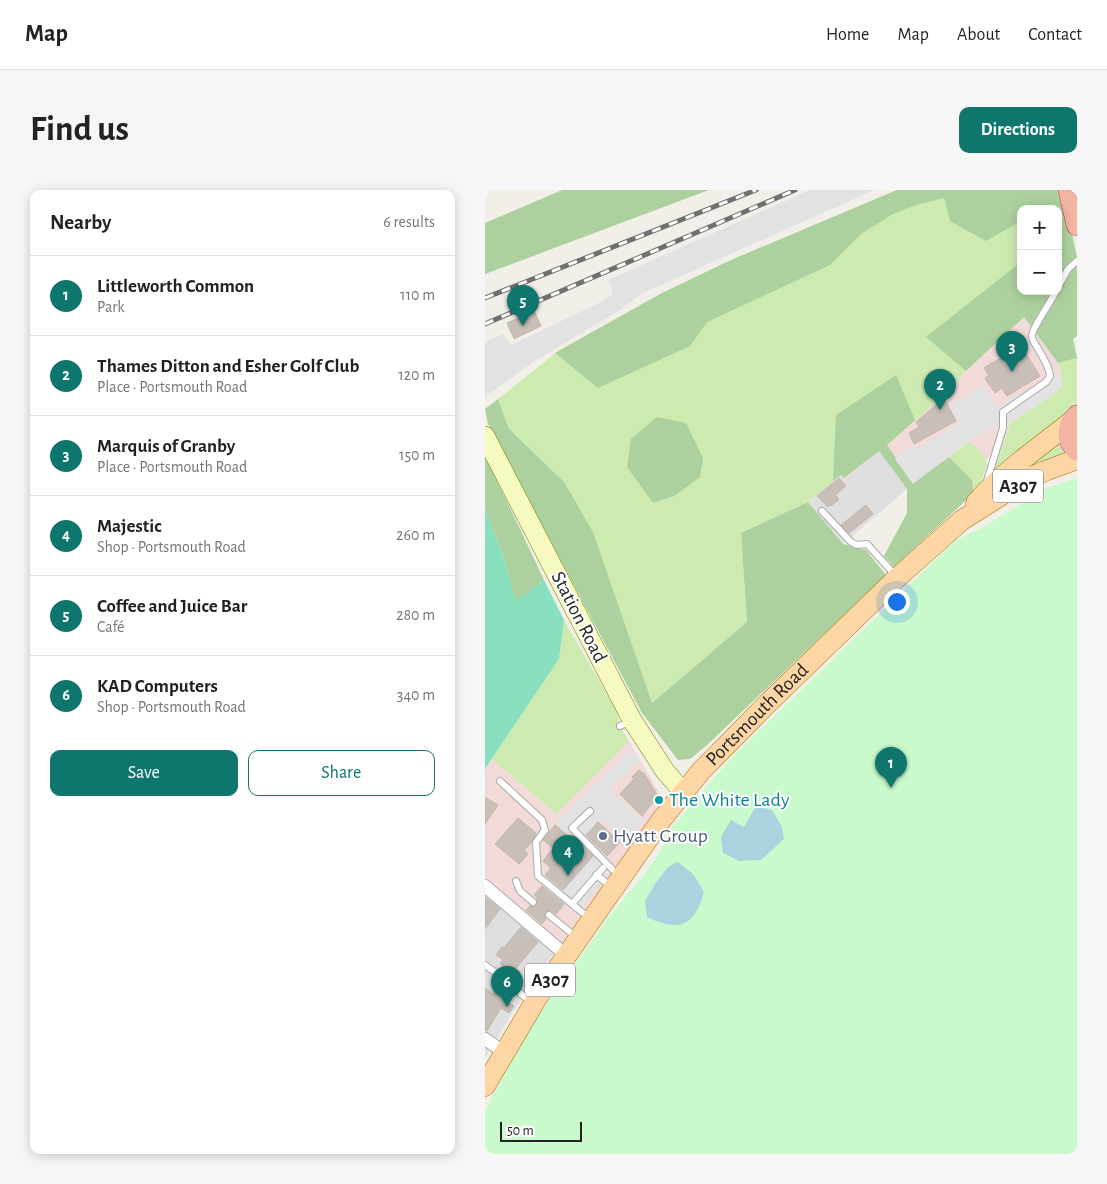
<!DOCTYPE html>
<meta charset="utf-8">
<style>
:root{--surface:#fff;--page:#f6f6f6;--text:#222;--muted:#767676;--line:#e0e0e0;--accent:#0f766e}
body{margin:0;font-family:"Alegreya Sans",sans-serif;background:var(--page);color:var(--text)}
.controls{position:absolute;right:15px;top:15px;display:grid;overflow:hidden;border-radius:10px;box-shadow:0 2px 12px #0003}
.controls button{width:45px;height:45px;display:grid;place-items:center;padding:0;border:0;border-bottom:1px solid var(--line);background:var(--surface);color:var(--text);font:25px sans-serif}
.scale{position:absolute;left:15px;bottom:12px;width:82px;box-sizing:border-box;padding-left:5px;border:2px solid #222;border-top:0;font-size:14px;line-height:18px;white-space:nowrap;color:#222;-webkit-text-stroke:4px #fff;paint-order:stroke}
.you{position:absolute;left:411px;top:411px;width:18px;height:18px;margin:-12px;border:4px solid #fff;border-radius:50%;background:#1a73e8;box-shadow:0 0 0 8px #1a73e833}
.badge{display:grid;place-items:center;width:32px;height:32px;border-radius:50%;background:var(--accent);color:#fff;font-size:16px;font-weight:700}
.pin{position:absolute;translate:-50% -41px;filter:drop-shadow(0 1px 2px #0008)}
.pin::after{content:'';position:absolute;top:26px;width:18px;height:15px;background:inherit;clip-path:polygon(0 0,100% 0,50% 100%)}
.list{margin:0;padding:0;list-style:none}
h2{display:flex;justify-content:space-between;align-items:center;height:65px;margin:0;padding:0 20px;font-size:21px}
h2 small{font-size:16px;font-weight:400;color:var(--muted)}
.list li{display:grid;grid-template-columns:32px 1fr auto;gap:15px;align-items:center;box-sizing:border-box;height:80px;padding:0 20px;border-top:1px solid var(--line)}
.list b{display:block;font-size:19px;white-space:nowrap}
.list p{margin:0;font-size:16px;white-space:nowrap;color:var(--muted)}
.list em{font-size:16px;font-style:normal;color:var(--muted)}
.actions{display:flex;gap:10px;padding:15px 20px}
.actions a{flex:1;padding:11px 0;border:1px solid var(--accent);border-radius:10px;text-align:center;font-size:18px;color:var(--accent)}
.actions .main{background:var(--accent);color:#fff}
.map{position:relative;flex:none;width:592px;height:964px;overflow:hidden;border-radius:10px}
header{display:flex;align-items:center;gap:30px;box-sizing:border-box;height:70px;padding:0 25px;background:var(--surface);border-bottom:1px solid var(--line)}
header strong{font-size:24px}
nav{display:flex;gap:28px;margin-inline-start:auto;font-size:18px}
.intro{display:flex;align-items:center;justify-content:space-between;box-sizing:border-box;height:120px;padding:0 30px}
h1{margin:0;font-size:35px}
.button{padding:12px 22px;border-radius:10px;background:var(--accent);color:#fff;font-size:18px;font-weight:700}
main{display:flex;gap:30px;padding:0 30px}
aside{flex:1;background:var(--surface);border-radius:10px;box-shadow:0 2px 12px #0003}
.map>svg:first-child{display:block}
.residential{fill:#e0dfdf}
.commercial{fill:#f2dad9}
.grass{fill:#cdebb0}
.forest{fill:#add19e}
.park{fill:#c8facc}
.pitch{fill:#88e0be}
.parking{fill:#e2e2e2}
.water{fill:#aad3df}
.building{fill:#c7bfb8;stroke:#c4b6ab}
.lines{fill:none;stroke-linecap:round;stroke-linejoin:round}
.service-casing{stroke:#a9a9a9;stroke-width:8}
.minor-casing{stroke:#a9a9a9;stroke-width:14}
.secondary-casing{stroke:#707d05;stroke-width:20}
.primary-casing{stroke:#a06b00;stroke-width:21}
.trunk-casing{stroke:#dc2a67;stroke-width:22}
.service{stroke:#fff;stroke-width:6}
.minor{stroke:#fff;stroke-width:12}
.secondary{stroke:#f7fabf;stroke-width:19}
.primary{stroke:#fcd6a4;stroke-width:20}
.trunk{stroke:#f2b4a3;stroke-width:21}
.rail-casing{stroke:#707070;stroke-width:5}
.rail{stroke:#fff;stroke-width:3;stroke-dasharray:9;stroke-linecap:butt}
.culture-dot{fill:#0f9aa8;stroke:#fff;stroke-width:2}
.service-dot{fill:#5c6f8a;stroke:#fff;stroke-width:2}
.labels{text-anchor:middle;dominant-baseline:central;stroke-width:4;stroke-linejoin:round;paint-order:stroke}
.shield{fill:#fff;stroke:#646464;stroke-width:1}
.shield-label{font-size:19px;font-weight:bold;fill:#222}
.street-label{font-size:20px;fill:#222;stroke:#fff}
.culture-label{font-size:20px;fill:#0d838f;stroke:#fff;text-anchor:start}
.service-label{font-size:20px;fill:#4e5e75;stroke:#fff;text-anchor:start}
</style>
<header>
<strong>Map</strong>
<nav><a>Home</a><a>Map</a><a>About</a><a>Contact</a></nav>
</header>
<div class="intro"><h1>Find us</h1><a class="button">Directions</a></div>
<main>
<aside>
<h2>Nearby<small>6 results</small></h2>
<ul class="list">
<li><span class="badge">1</span><div><b>Littleworth Common</b><p>Park</p></div><em>110 m</em></li>
<li><span class="badge">2</span><div><b>Thames Ditton and Esher Golf Club</b><p>Place · Portsmouth Road</p></div><em>120 m</em></li>
<li><span class="badge">3</span><div><b>Marquis of Granby</b><p>Place · Portsmouth Road</p></div><em>150 m</em></li>
<li><span class="badge">4</span><div><b>Majestic</b><p>Shop · Portsmouth Road</p></div><em>260 m</em></li>
<li><span class="badge">5</span><div><b>Coffee and Juice Bar</b><p>Café</p></div><em>280 m</em></li>
<li><span class="badge">6</span><div><b>KAD Computers</b><p>Shop · Portsmouth Road</p></div><em>340 m</em></li>
</ul>
<div class="actions"><a class="main">Save</a><a>Share</a></div>
</aside>
<div class="map">
<svg width="592" height="964" viewBox="0 0 592 964">
<rect width="100%" height="100%" fill="#f2efe9"/>
<g class="residential">
<path d="M 394,261 L 422,299 L 358,354 L 323,312 L 356,285 L 360,288 Z"/>
<path d="M 0,688 L 76,754 L 28,822 L 0,868 Z"/>
</g>
<g class="commercial">
<path d="M 539,127 L 573,173 L 577,185 L 577,197 L 526,232 L 516,259 L 501,269 L 483,251 L 428,294 L 402,255 L 469,196 L 481,181 Z"/>
<path d="M 144,551 L 176,605 L 176,612 L 132,678 L 76,754 L 0,688 L 0,579 L 7,569 L 71,624 Z"/>
</g>
<g class="grass">
<path d="M 412,0 L 571,0 L 573,19 L 536,19 L 536,101 L 539,127 L 481,181 L 469,196 L 456,208 L 402,255 L 359,288 L 356,285 L 323,312 L 256,343 L 262,432 L 167,513 L 24,239 L 13,209 L 73,161 L 177,103 L 246,70 Z"/>
<path d="M 592,168 L 592,215 L 582,225 L 508,283 L 526,232 L 577,197 L 577,185 L 573,173 Z"/>
<path d="M 484,251 C 489,256 498,262 501,269 C 504,276 494,298 489,303 L 487,290 L 464,267 Z"/>
<path d="M 573,251 L 579,263 L 543,279 L 542,277 Z"/>
<path d="M 79,430 L 131,520 L 135,536 L 144,551 L 71,624 L 7,569 L 74,469 Z"/>
</g>
<g class="forest">
<path d="M 77,0 L 224,0 L 0,84 L 0,33 Z"/>
<path d="M 412,0 L 575,0 L 583,24 L 592,67 L 592,146 L 588,149 L 592,168 L 573,173 L 539,127 L 481,181 L 441,147 L 536,72 L 536,101 L 573,101 L 573,19 L 565,19 L 564,15 L 558,19 L 536,19 L 536,31 L 501,51 L 465,31 L 459,8 L 431,15 L 408,24 L 376,44 L 345,75 L 222,132 L 205,156 L 113,198 L 70,163 L 177,103 L 246,70 Z"/>
<path d="M 411,185 L 430,230 L 402,255 L 428,293 L 464,267 L 487,290 L 489,303 L 409,377 L 399,366 L 422,323 L 422,299 L 394,261 L 359,288 L 356,285 L 348,291 L 351,225 Z"/>
<path d="M 13,209 L 24,239 L 79,292 L 108,342 L 167,513 L 262,432 L 256,343 L 323,312 L 358,354 L 381,360 L 401,385 L 222,555 L 205,569 L 193,570 L 157,523 L 3,234 L 0,219 Z"/>
<path d="M 172,227 L 201,233 L 218,268 L 215,287 L 189,306 L 168,313 L 142,277 L 146,249 Z"/>
<path d="M 0,265 L 59,390 L 31,413 L 18,365 L 0,320 Z"/>
</g>
<path class="park" d="M 592,288 L 592,964 L 0,964 L 0,921 L 22,880 L 54,825 L 125,725 L 160,684 L 176,659 L 185,640 L 248,566 L 471,350 L 499,337 L 559,299 Z"/>
<path class="pitch" d="M 0,320 L 18,365 L 31,412 L 59,390 L 79,430 L 74,469 L 0,579 Z"/>
<g class="parking">
<path d="M 325,0 L 389,0 L 158,103 L 133,121 L 51,170 L 0,207 L 0,152 L 18,144 L 26,155 L 112,114 L 128,104 L 123,90 Z"/>
<path d="M 577,185 L 577,197 L 566,206 L 526,232 L 519,231 L 488,248 L 428,294 L 410,269 L 427,254 L 431,260 L 474,232 L 464,215 L 499,195 L 512,216 L 565,186 Z"/>
<path d="M 148,558 L 155,570 L 125,599 L 159,631 L 142,653 L 117,629 L 100,646 L 113,658 L 108,667 L 125,680 L 98,717 L 78,701 L 107,666 L 71,634 Z"/>
</g>
<g class="water">
<path d="M 271,616 L 287,620 L 297,637 L 299,649 L 276,670 L 254,671 L 238,663 L 236,647 L 246,630 L 259,637 Z"/>
<path d="M 193,672 L 208,684 L 219,702 C 210,737 193,742 162,727 L 160,711 L 170,694 L 183,677 Z"/>
</g>
<g class="building">
<path d="M 49,121 L 56,136 L 29,149 L 22,133 Z"/>
<path d="M 522,164 L 528,172 L 541,164 L 555,186 L 522,206 L 517,198 L 510,203 L 500,188 L 504,185 L 499,178 Z"/>
<path d="M 459,208 L 471,231 L 429,254 L 424,243 L 434,237 L 431,232 Z"/>
<path d="M 354,288 L 361,296 L 350,305 L 354,309 L 346,316 L 345,315 L 343,317 L 332,306 Z"/>
<path d="M 381,315 L 388,324 L 364,343 L 356,335 Z"/>
<path d="M 154,580 L 158,583 L 159,583 L 173,606 L 157,626 L 135,604 L 149,589 L 147,587 Z"/>
<path d="M 0,607 L 13,615 L 0,634 Z"/>
<path d="M 33,628 L 51,643 L 46,653 L 39,660 L 43,664 L 34,674 L 10,654 Z"/>
<path d="M 113,632 L 135,652 L 122,666 L 101,645 Z"/>
<path d="M 70,635 L 92,653 L 94,652 L 108,666 L 78,700 L 60,685 L 66,678 L 58,671 L 68,658 L 58,650 Z"/>
<path d="M 57,696 L 79,714 L 71,724 L 65,720 L 60,722 L 59,725 L 61,729 L 57,734 L 41,720 L 45,716 L 49,717 L 52,715 L 52,707 L 49,705 Z"/>
<path d="M 0,707 L 15,719 L 0,739 Z"/>
<path d="M 36,737 L 53,752 L 27,783 L 15,773 L 18,770 L 11,765 L 17,757 L 19,758 Z"/>
<path d="M 16,793 L 26,800 L 20,810 L 29,816 L 24,823 L 16,818 L 2,841 L 0,841 L 0,798 L 8,804 Z"/>
</g>
<g class="lines">
<g class="service-casing">
<g id="service">
<path d="M 573,97 L 583,79 L 592,71"/>
<path d="M 501,294 L 518,238 L 518,222 L 561,192 L 565,186 C 564,175 557,166 552,157 C 550,154 547,150 547,146 C 546,140 567,110 571,101"/>
<path d="M 337,321 L 366,352 L 372,355 L 382,354 L 410,385"/>
<path d="M 135,536 L 146,531"/>
<path d="M 15,591 L 57,630 L 60,640 L 51,652 L 53,686 L 87,714"/>
<path d="M 105,621 L 87,638 L 134,686"/>
<path d="M 111,685 L 126,696"/>
<path d="M 31,691 L 35,701 L 48,712"/>
<path d="M 64,725 L 91,747"/>
<path d="M 104,728 L 87,714 L 118,678"/>
<path d="M 0,775 L 28,795 L 37,805 L 47,813"/>
</g>
</g>
<g class="minor-casing">
<g id="minor">
<path d="M 0,696 L 82,766"/>
<path d="M 0,849 L 19,862"/>
</g>
</g>
<g class="secondary-casing">
<path id="secondary" d="M 0,246 L 147,530 L 180,581 L 198,602"/>
</g>
<g class="primary-casing">
<g id="primary">
<path d="M 491,313 C 515,284 557,255 587,231"/>
<path id="s1" d="M 0,896 L 52,808 L 177,629 L 216,581 L 283,513 L 412,388 L 477,330 L 544,288 L 560,281 L 592,269"/>
</g>
</g>
<g class="trunk-casing">
<g id="trunk">
<path d="M 584,0 L 592,35"/>
<path d="M 592,226 C 582,236 581,250 592,260"/>
</g>
</g>
<use href="#service" class="service"/>
<use href="#minor" class="minor"/>
<use href="#secondary" class="secondary"/>
<use href="#primary" class="primary"/>
<use href="#trunk" class="trunk"/>
<g class="rail-casing">
<g id="rail">
<path d="M 0,108 L 271,0"/>
<path d="M 0,134 L 310,0"/>
</g>
</g>
<use href="#rail" class="rail"/>
</g>
<circle class="culture-dot" cx="174" cy="610" r="5"/>
<circle class="service-dot" cx="118" cy="646" r="5"/>
<g class="labels">
<g class="shield">
<rect x="508" y="279.5" width="50" height="33" rx="4"/>
<rect x="40" y="773.5" width="50" height="33" rx="4"/>
</g>
<g class="shield-label">
<text x="533" y="296">A307</text>
<text x="65" y="790">A307</text>
</g>
<g class="street-label">
<text transform="translate(94 427) rotate(63)">Station Road</text>
<text stroke="none"><textPath href="#s1" startOffset="462">Portsmouth Road</textPath></text>
</g>
<g class="culture-label">
<text x="184" y="610">The White Lady</text>
</g>
<g class="service-label">
<text x="128" y="646">Hyatt Group</text>
</g>
</g>
</svg>
<div class="controls">
<button>+</button>
<button>−</button>
</div>
<div class="scale">50 m</div>
<div class="you"></div>
<div class="pin badge" style="left:406px;top:598px">1</div>
<div class="pin badge" style="left:455px;top:220px">2</div>
<div class="pin badge" style="left:527px;top:182px">3</div>
<div class="pin badge" style="left:83px;top:686px">4</div>
<div class="pin badge" style="left:38px;top:136px">5</div>
<div class="pin badge" style="left:22px;top:817px">6</div>
</div>
</main>
